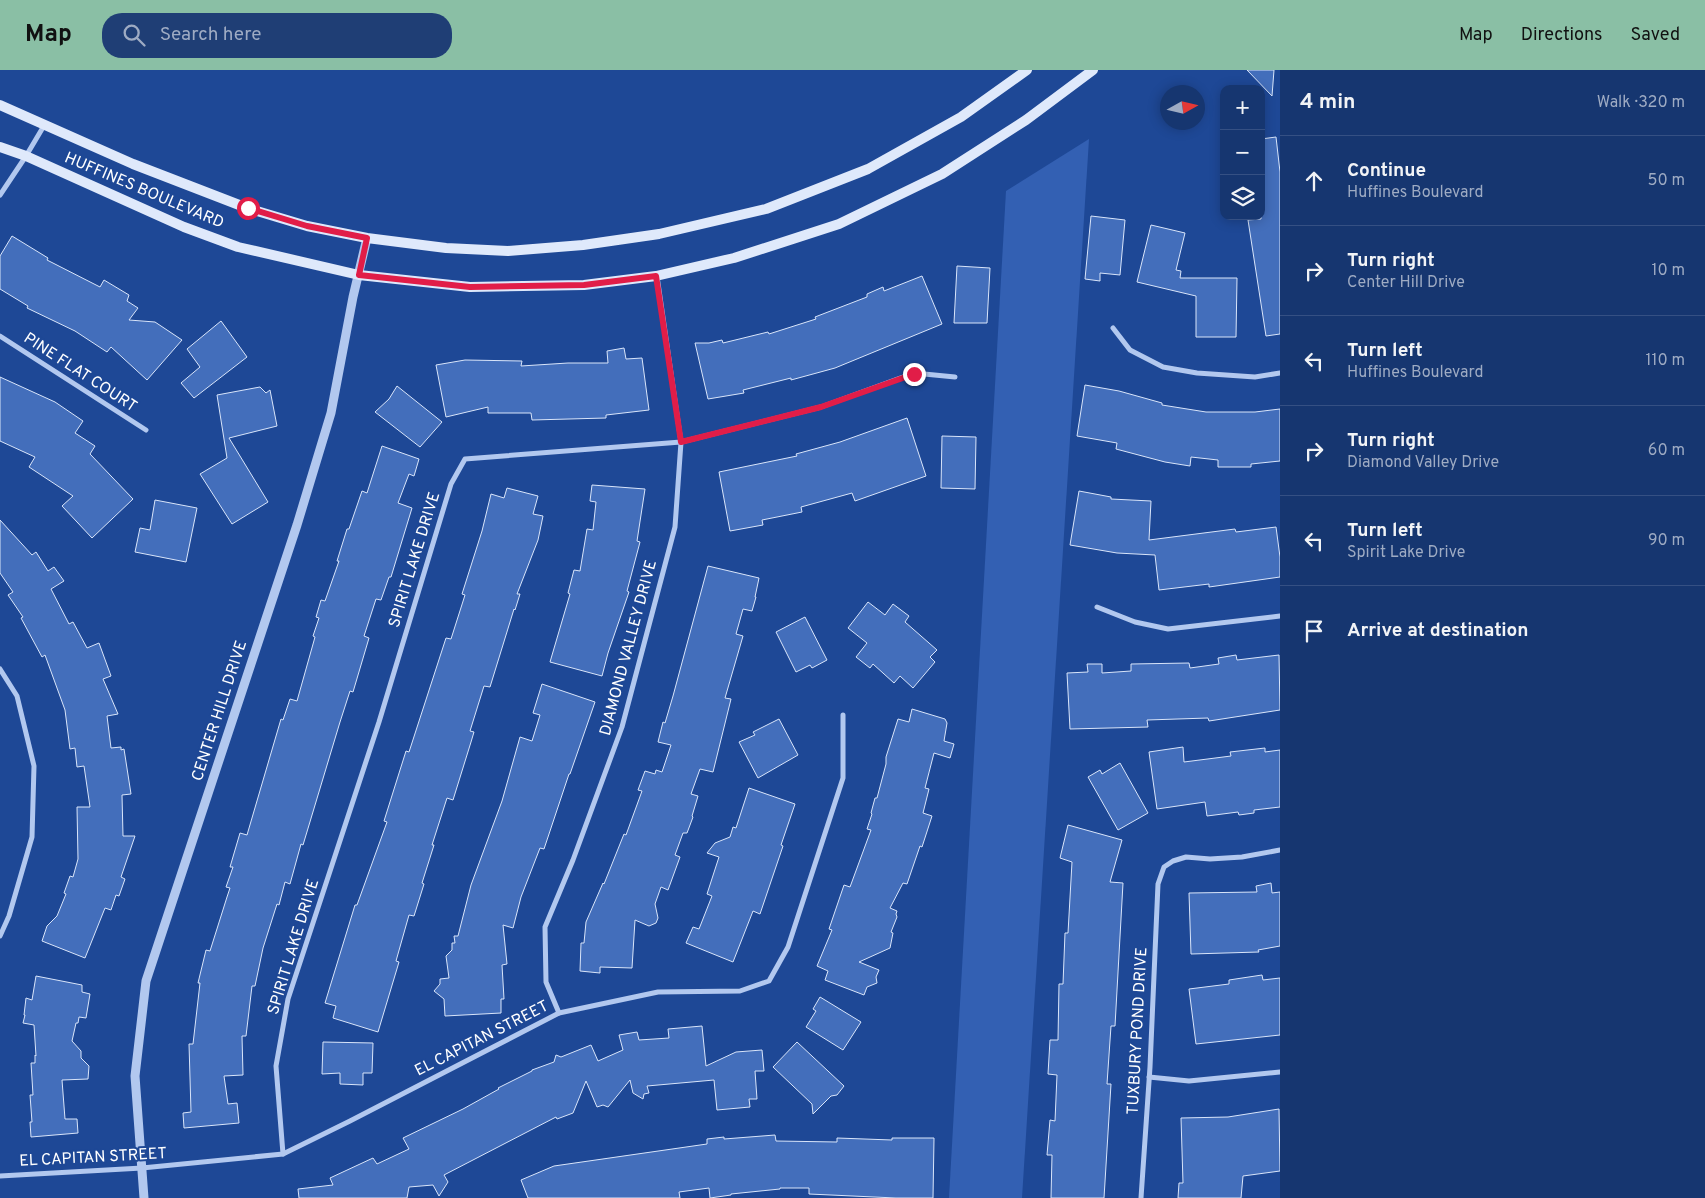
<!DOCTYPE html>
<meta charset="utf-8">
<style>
:root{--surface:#163670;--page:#1f3e75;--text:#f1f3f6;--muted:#9eabc3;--line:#355083;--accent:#8abfa5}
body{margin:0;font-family:Overpass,sans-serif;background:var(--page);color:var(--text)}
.controls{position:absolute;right:15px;top:15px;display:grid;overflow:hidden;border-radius:10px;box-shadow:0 2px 12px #0003}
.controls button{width:45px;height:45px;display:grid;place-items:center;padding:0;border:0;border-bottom:1px solid var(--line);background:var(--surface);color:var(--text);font:25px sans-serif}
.compass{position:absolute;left:1160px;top:15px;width:45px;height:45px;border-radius:50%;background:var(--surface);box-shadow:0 2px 12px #0003;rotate:82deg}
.stop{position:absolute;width:15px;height:15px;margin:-11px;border:4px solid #e11d48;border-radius:50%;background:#fff}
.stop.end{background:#e11d48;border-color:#fff;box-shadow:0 1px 5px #0008}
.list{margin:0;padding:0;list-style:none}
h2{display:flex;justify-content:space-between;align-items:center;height:65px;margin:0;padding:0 20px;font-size:21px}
h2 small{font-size:16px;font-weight:400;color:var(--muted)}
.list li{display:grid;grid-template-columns:32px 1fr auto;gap:15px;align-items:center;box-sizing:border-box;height:90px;padding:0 20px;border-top:1px solid var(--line)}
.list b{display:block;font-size:19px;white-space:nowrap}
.list p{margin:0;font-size:16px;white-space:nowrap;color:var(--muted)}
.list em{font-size:16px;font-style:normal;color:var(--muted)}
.icon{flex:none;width:28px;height:28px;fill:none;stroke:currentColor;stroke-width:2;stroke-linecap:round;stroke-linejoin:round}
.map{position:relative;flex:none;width:1280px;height:1128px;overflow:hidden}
header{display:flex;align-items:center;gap:30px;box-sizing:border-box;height:70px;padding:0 25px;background:var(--accent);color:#111}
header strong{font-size:24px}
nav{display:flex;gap:28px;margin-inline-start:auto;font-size:18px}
.search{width:350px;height:45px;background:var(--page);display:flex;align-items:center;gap:12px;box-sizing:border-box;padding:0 18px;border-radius:20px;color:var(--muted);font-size:19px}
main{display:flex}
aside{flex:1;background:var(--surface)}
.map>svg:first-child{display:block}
.green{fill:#3360b3}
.building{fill:#436ebb;stroke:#d9e5fa}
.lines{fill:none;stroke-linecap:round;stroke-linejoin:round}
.minor{stroke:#b2c8ef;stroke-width:5}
.tertiary{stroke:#b2c8ef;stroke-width:9}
.secondary{stroke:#dfe9fb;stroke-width:10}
.route{stroke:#e11d48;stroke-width:6}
.labels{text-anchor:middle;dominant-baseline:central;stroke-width:4;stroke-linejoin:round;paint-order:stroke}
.street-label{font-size:16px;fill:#fff;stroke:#1e4896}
</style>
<header>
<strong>Map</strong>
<div class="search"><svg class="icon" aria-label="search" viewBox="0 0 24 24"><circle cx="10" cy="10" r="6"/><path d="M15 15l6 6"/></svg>Search here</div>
<nav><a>Map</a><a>Directions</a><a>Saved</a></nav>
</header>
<main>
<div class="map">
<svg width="1280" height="1128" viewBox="0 0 1280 1128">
<rect width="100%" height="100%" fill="#1e4896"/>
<path class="green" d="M 1089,69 L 1022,1128 L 949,1128 L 1006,121 Z"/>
<g class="building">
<path d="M 1247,0 L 1274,0 L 1272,26 Z"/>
<path d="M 1276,67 L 1280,102 L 1280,264 L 1266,266 L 1248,150 L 1261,149 L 1261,69 Z"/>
<path d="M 1091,146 L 1125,150 L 1120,205 L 1100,203 L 1100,211 L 1085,209 Z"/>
<path d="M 1151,155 L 1185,163 L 1176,200 L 1181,201 L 1180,208 L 1237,208 L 1236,267 L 1196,267 L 1196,226 L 1137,212 Z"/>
<path d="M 12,166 L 48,188 L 47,190 L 100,217 L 104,210 L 129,225 L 127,231 L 138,238 L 129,250 L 155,252 L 182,270 L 147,310 L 111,277 L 107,282 L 75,261 L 27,238 L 28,236 L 0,219 L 0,186 Z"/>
<path d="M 957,196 L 990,198 L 987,253 L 954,253 Z"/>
<path d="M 922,206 L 942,254 L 835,298 L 791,310 L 791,308 L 743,320 L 744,323 L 708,329 L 695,273 L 709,273 L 722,270 L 723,273 L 768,262 L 769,264 L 816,249 L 815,247 L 867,227 L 867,224 L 883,217 L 884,221 Z"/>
<path d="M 221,251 L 247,287 L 194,328 L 181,313 L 200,297 L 187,279 Z"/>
<path d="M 624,278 L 626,289 L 642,288 L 649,340 L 606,345 L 606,348 L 532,350 L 531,343 L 488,343 L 488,337 L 446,347 L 436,295 L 465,290 L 522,291 L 521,296 L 568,293 L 608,293 L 607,281 Z"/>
<path d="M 0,307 L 55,332 L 83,351 L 75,363 L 95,376 L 90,384 L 133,429 L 92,468 L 62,436 L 73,426 L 29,397 L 35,387 L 0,371 Z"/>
<path d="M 1085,315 L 1119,321 L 1162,333 L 1162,335 L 1206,342 L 1255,342 L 1280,339 L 1280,391 L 1251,394 L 1251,397 L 1218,397 L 1218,390 L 1191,387 L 1190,396 L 1165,392 L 1116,379 L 1117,373 L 1077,366 Z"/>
<path d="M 397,316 L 442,352 L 420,377 L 375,342 L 389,329 Z"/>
<path d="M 260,317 L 266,323 L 270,320 L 277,356 L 229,368 L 268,432 L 232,454 L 200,404 L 227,388 L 217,325 Z"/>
<path d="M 907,348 L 926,406 L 855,431 L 852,423 L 801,437 L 802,442 L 762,450 L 763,455 L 730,461 L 719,402 L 797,386 L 796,384 L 840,372 Z"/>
<path d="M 942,366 L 976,367 L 975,419 L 941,418 Z"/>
<path d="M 382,376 L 419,389 L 414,406 L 409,404 L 398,433 L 412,438 L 391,507 L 389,507 L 381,530 L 376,529 L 364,566 L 369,568 L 353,622 L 350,621 L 340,652 L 303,775 L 301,774 L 290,814 L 285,812 L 279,835 L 277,834 L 263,878 L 255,916 L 252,916 L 246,966 L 242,966 L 243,1005 L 224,1006 L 228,1034 L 237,1033 L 239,1053 L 184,1058 L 183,1043 L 191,1042 L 189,974 L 193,974 L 200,913 L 198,913 L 206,880 L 210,881 L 227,827 L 230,818 L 226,817 L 233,797 L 230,797 L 240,763 L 247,765 L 281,649 L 283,650 L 290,629 L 297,631 L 315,567 L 313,566 L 319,548 L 316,547 L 321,530 L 325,531 L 339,491 L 337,491 L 347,459 L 349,459 L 362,421 L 367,423 Z"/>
<path d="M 592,415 L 645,419 L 637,471 L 640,472 L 627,521 L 629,522 L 608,583 L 602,606 L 550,592 L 570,524 L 568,523 L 574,500 L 580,501 L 587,459 L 593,460 L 596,432 L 590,431 Z"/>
<path d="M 507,418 L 538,426 L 533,444 L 543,446 L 538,470 L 517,524 L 520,524 L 515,540 L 514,539 L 490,617 L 484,616 L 470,661 L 474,662 L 471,672 L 453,730 L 447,728 L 432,775 L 434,775 L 422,813 L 424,814 L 414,846 L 409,845 L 396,891 L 399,892 L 378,962 L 333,948 L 336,936 L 325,933 L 355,835 L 357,835 L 387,752 L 384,751 L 406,681 L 409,682 L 446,568 L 451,569 L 465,525 L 462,524 L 482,461 L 491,424 L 504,428 Z"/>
<path d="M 1079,421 L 1111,427 L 1111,429 L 1151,431 L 1149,470 L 1235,459 L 1236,462 L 1276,457 L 1280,487 L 1280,507 L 1209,517 L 1209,514 L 1159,520 L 1155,485 L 1117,483 L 1070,475 Z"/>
<path d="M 155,430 L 197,438 L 186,492 L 135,482 L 140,458 L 150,460 Z"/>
<path d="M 0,450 L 32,485 L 36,482 L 48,501 L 54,497 L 64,511 L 51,519 L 69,554 L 73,552 L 87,578 L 99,573 L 111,606 L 103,609 L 118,644 L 107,646 L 111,678 L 121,677 L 121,680 L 124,679 L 131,724 L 122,725 L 123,766 L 135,766 L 121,807 L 125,809 L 119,826 L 116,825 L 111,840 L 105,838 L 85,888 L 42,871 L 47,856 L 57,846 L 66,824 L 64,823 L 70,806 L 73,807 L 78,789 L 77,737 L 90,737 L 84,696 L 77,697 L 75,678 L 70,679 L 65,640 L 45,585 L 42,587 L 21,548 L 23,547 L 8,525 L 13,522 L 0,503 Z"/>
<path d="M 708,496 L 759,508 L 755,527 L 756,527 L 752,541 L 743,539 L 736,564 L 743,566 L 725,628 L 731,629 L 713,702 L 700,699 L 691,724 L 698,726 L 692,746 L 693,747 L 687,763 L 683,763 L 675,785 L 680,787 L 668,820 L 661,817 L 655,834 L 658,848 L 656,853 L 649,856 L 635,850 L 632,898 L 600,897 L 600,903 L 580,901 L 581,873 L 584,873 L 586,852 L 603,813 L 604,814 L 624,764 L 626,765 L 642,721 L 638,720 L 645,701 L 655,704 L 656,700 L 662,702 L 671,675 L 658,672 L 663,652 L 665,653 L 673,626 Z"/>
<path d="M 868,532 L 885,545 L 893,534 L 909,546 L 905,552 L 937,580 L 930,587 L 935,592 L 913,618 L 900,606 L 894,613 L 873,594 L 870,598 L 856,587 L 867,573 L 848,558 Z"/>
<path d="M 805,547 L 827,590 L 812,598 L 810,595 L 796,602 L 776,562 Z"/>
<path d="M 1236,585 L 1237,590 L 1279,585 L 1280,640 L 1209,651 L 1208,648 L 1147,650 L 1148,657 L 1070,659 L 1067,603 L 1088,602 L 1087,594 L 1102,594 L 1102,603 L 1131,601 L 1131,594 L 1189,593 L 1190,598 L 1219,594 L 1218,588 Z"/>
<path d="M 542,614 L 595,632 L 570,704 L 569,704 L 544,779 L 540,778 L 521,827 L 513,858 L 503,855 L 507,894 L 502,895 L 504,929 L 501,929 L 501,943 L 445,946 L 444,929 L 434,921 L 440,914 L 440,909 L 449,908 L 446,886 L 452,880 L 452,873 L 455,873 L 454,866 L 458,866 L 471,815 L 502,731 L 520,667 L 532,671 L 540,645 L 533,643 Z"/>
<path d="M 912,639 L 945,649 L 947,653 L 944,671 L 954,674 L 950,688 L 934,683 L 925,718 L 929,719 L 923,743 L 932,746 L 922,777 L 920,776 L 907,814 L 903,813 L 890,838 L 897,841 L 896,844 L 897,847 L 891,862 L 893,863 L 890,878 L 859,892 L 879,900 L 876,907 L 877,913 L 867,917 L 864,925 L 825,910 L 828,901 L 817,896 L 832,860 L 829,859 L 844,815 L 850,817 L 871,760 L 867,759 L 872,744 L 871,743 L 875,728 L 877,728 L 886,694 L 886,687 L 898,649 L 909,652 Z"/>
<path d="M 779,649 L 798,685 L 758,708 L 739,672 L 755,665 L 753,662 Z"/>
<path d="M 1183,677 L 1184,692 L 1231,686 L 1230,682 L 1265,678 L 1265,682 L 1280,680 L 1280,737 L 1254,740 L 1254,743 L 1239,745 L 1238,742 L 1207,746 L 1205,732 L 1157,739 L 1149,682 Z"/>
<path d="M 1120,693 L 1148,743 L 1118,760 L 1088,707 L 1100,700 L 1102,704 Z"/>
<path d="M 749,718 L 795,734 L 781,775 L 783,776 L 760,844 L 753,841 L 733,892 L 686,873 L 693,857 L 699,859 L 712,826 L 707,824 L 719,787 L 707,783 L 715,773 L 730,767 L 733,757 L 736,758 Z"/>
<path d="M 1068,755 L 1122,770 L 1110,812 L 1123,813 L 1115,956 L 1111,956 L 1107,1014 L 1111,1014 L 1104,1128 L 1051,1128 L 1052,1085 L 1047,1085 L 1050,1050 L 1055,1051 L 1057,1005 L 1048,1004 L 1050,970 L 1058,970 L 1059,914 L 1063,914 L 1065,863 L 1068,863 L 1072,792 L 1060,788 Z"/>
<path d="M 1271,813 L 1272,823 L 1280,822 L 1280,876 L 1258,880 L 1259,882 L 1191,884 L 1189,823 L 1257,822 L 1256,816 Z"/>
<path d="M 1262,905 L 1263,910 L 1280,908 L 1280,965 L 1196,974 L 1189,919 L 1229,914 L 1229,910 Z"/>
<path d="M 36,906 L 82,915 L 82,922 L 90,924 L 86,948 L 79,947 L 78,953 L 76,953 L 72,971 L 81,981 L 81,988 L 89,996 L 88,1009 L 62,1010 L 65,1049 L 77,1049 L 78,1063 L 31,1067 L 30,1052 L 32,1052 L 30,1025 L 33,1025 L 31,993 L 35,993 L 35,985 L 36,986 L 34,955 L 23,953 L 25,945 L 24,945 L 26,928 L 32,930 Z"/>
<path d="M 820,927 L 861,952 L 843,980 L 806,957 L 816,941 L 813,939 Z"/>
<path d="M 702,956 L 706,996 L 736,982 L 762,980 L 764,1001 L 755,1001 L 757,1029 L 749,1029 L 750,1037 L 717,1040 L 714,1010 L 647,1016 L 649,1023 L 644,1024 L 643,1029 L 633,1023 L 630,1010 L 608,1037 L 603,1035 L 597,1037 L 586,1011 L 573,1043 L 557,1049 L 556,1047 L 444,1105 L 448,1112 L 439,1126 L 433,1115 L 409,1117 L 407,1128 L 299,1128 L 298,1119 L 333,1115 L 330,1108 L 373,1088 L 377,1094 L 409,1079 L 403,1068 L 463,1039 L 499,1019 L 498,1018 L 532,1001 L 532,1000 L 554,992 L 556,985 L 561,987 L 591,975 L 598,991 L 623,980 L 619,965 L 637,962 L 639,970 L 669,968 L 668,959 Z"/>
<path d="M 323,972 L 373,973 L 372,1003 L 363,1003 L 363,1015 L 340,1014 L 340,1003 L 322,1004 Z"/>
<path d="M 797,972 L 844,1016 L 837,1025 L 831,1026 L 813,1044 L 812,1034 L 773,997 Z"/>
<path d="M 1279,1039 L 1280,1101 L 1243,1106 L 1241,1128 L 1178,1128 L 1179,1113 L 1183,1113 L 1181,1048 L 1228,1047 Z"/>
<path d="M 775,1065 L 776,1071 L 837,1072 L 837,1068 L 892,1070 L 892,1068 L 934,1068 L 933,1128 L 896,1128 L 809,1124 L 809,1118 L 780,1118 L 780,1119 L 731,1124 L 731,1125 L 710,1128 L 709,1118 L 679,1122 L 680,1128 L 528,1128 L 521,1110 L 554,1096 L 707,1074 L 707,1069 L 724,1067 L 724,1069 Z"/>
</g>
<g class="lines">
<g class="minor">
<path d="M 0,125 L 26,86 L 45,54"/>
<path d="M 1113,258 L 1130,280 L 1163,297 L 1197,303 L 1255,307 L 1280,303"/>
<path d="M 0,266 L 146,360"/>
<path d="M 1097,537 L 1135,552 L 1168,559 L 1280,546"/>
<path d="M 0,599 L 17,626 L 34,696 L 32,767 L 9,846 L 0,866"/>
<path d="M 559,943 L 546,912 L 545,857 L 573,790 L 622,657 L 675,457 L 681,372 L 657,206"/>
<path d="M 1149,1007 L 1189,1011 L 1280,1002"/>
<path d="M 283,1084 L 276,996 L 288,929 L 379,652 L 451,414 L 465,389 L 681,372 L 821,337 L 914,303 L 955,307"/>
<path d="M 0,1106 L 142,1098 L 283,1084 L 350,1051 L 559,943 L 658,922 L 740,921 L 769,911 L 788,877 L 843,708 L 843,645"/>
<path d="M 1141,1128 L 1150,997 L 1158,814 L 1164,797 L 1173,791 L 1186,787 L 1210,789 L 1242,787 L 1280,780"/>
</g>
<path class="tertiary" d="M 144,1128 L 135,1006 L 146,911 L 297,455 L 331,343 L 353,227 L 367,168"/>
<g class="secondary">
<path d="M 0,35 L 133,94 L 247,138 L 307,156 L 367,168 L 446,178 L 508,181 L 583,175 L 659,164 L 766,139 L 868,99 L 961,47 L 1027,0"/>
<path d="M 0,77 L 26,86 L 184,157 L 238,177 L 359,205 L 470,217 L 584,215 L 656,206 L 734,188 L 839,154 L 942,104 L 1026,50 L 1093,0"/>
</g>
</g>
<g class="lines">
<path class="route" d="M 248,138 L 307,156 L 367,168 L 359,205 L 470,217 L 584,215 L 656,206 L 681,372 L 821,337 L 914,304"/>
</g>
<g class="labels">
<g class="street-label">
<text transform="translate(144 121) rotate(23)">HUFFINES BOULEVARD</text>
<text transform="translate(80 303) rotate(33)">PINE FLAT COURT</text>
<text transform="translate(415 490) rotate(-73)">SPIRIT LAKE DRIVE</text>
<text transform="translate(629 578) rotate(-75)">DIAMOND VALLEY DRIVE</text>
<text transform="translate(220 641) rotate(-72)">CENTER HILL DRIVE</text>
<text transform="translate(294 877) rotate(-73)">SPIRIT LAKE DRIVE</text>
<text transform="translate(1138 961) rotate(-87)">TUXBURY POND DRIVE</text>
<text transform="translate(482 969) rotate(-27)">EL CAPITAN STREET</text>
<text transform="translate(93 1088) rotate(-3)">EL CAPITAN STREET</text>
</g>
</g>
</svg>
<div class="controls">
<button>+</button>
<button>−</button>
<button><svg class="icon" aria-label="layers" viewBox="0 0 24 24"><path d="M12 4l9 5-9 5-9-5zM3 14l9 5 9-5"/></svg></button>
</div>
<svg class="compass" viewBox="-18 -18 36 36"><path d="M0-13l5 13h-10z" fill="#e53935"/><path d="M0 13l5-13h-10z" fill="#9eabc3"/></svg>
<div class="stop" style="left:248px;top:138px"></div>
<div class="stop end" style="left:914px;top:304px"></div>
</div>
<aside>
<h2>4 min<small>Walk · 320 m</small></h2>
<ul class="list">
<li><svg class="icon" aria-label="ahead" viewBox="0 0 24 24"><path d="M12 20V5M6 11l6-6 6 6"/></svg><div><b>Continue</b><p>Huffines Boulevard</p></div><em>50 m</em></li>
<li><svg class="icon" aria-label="right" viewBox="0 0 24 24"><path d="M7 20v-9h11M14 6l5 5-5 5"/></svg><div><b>Turn right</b><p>Center Hill Drive</p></div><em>10 m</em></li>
<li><svg class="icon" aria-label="left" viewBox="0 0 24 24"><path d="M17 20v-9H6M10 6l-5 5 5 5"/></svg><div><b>Turn left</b><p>Huffines Boulevard</p></div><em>110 m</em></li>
<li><svg class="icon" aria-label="right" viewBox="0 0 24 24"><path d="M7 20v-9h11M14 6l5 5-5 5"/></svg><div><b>Turn right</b><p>Diamond Valley Drive</p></div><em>60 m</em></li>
<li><svg class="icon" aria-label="left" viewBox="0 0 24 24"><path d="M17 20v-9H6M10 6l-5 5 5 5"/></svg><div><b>Turn left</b><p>Spirit Lake Drive</p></div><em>90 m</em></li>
<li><svg class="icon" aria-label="arrive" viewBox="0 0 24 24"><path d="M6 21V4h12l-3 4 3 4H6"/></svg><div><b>Arrive at destination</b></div></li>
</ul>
</aside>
</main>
